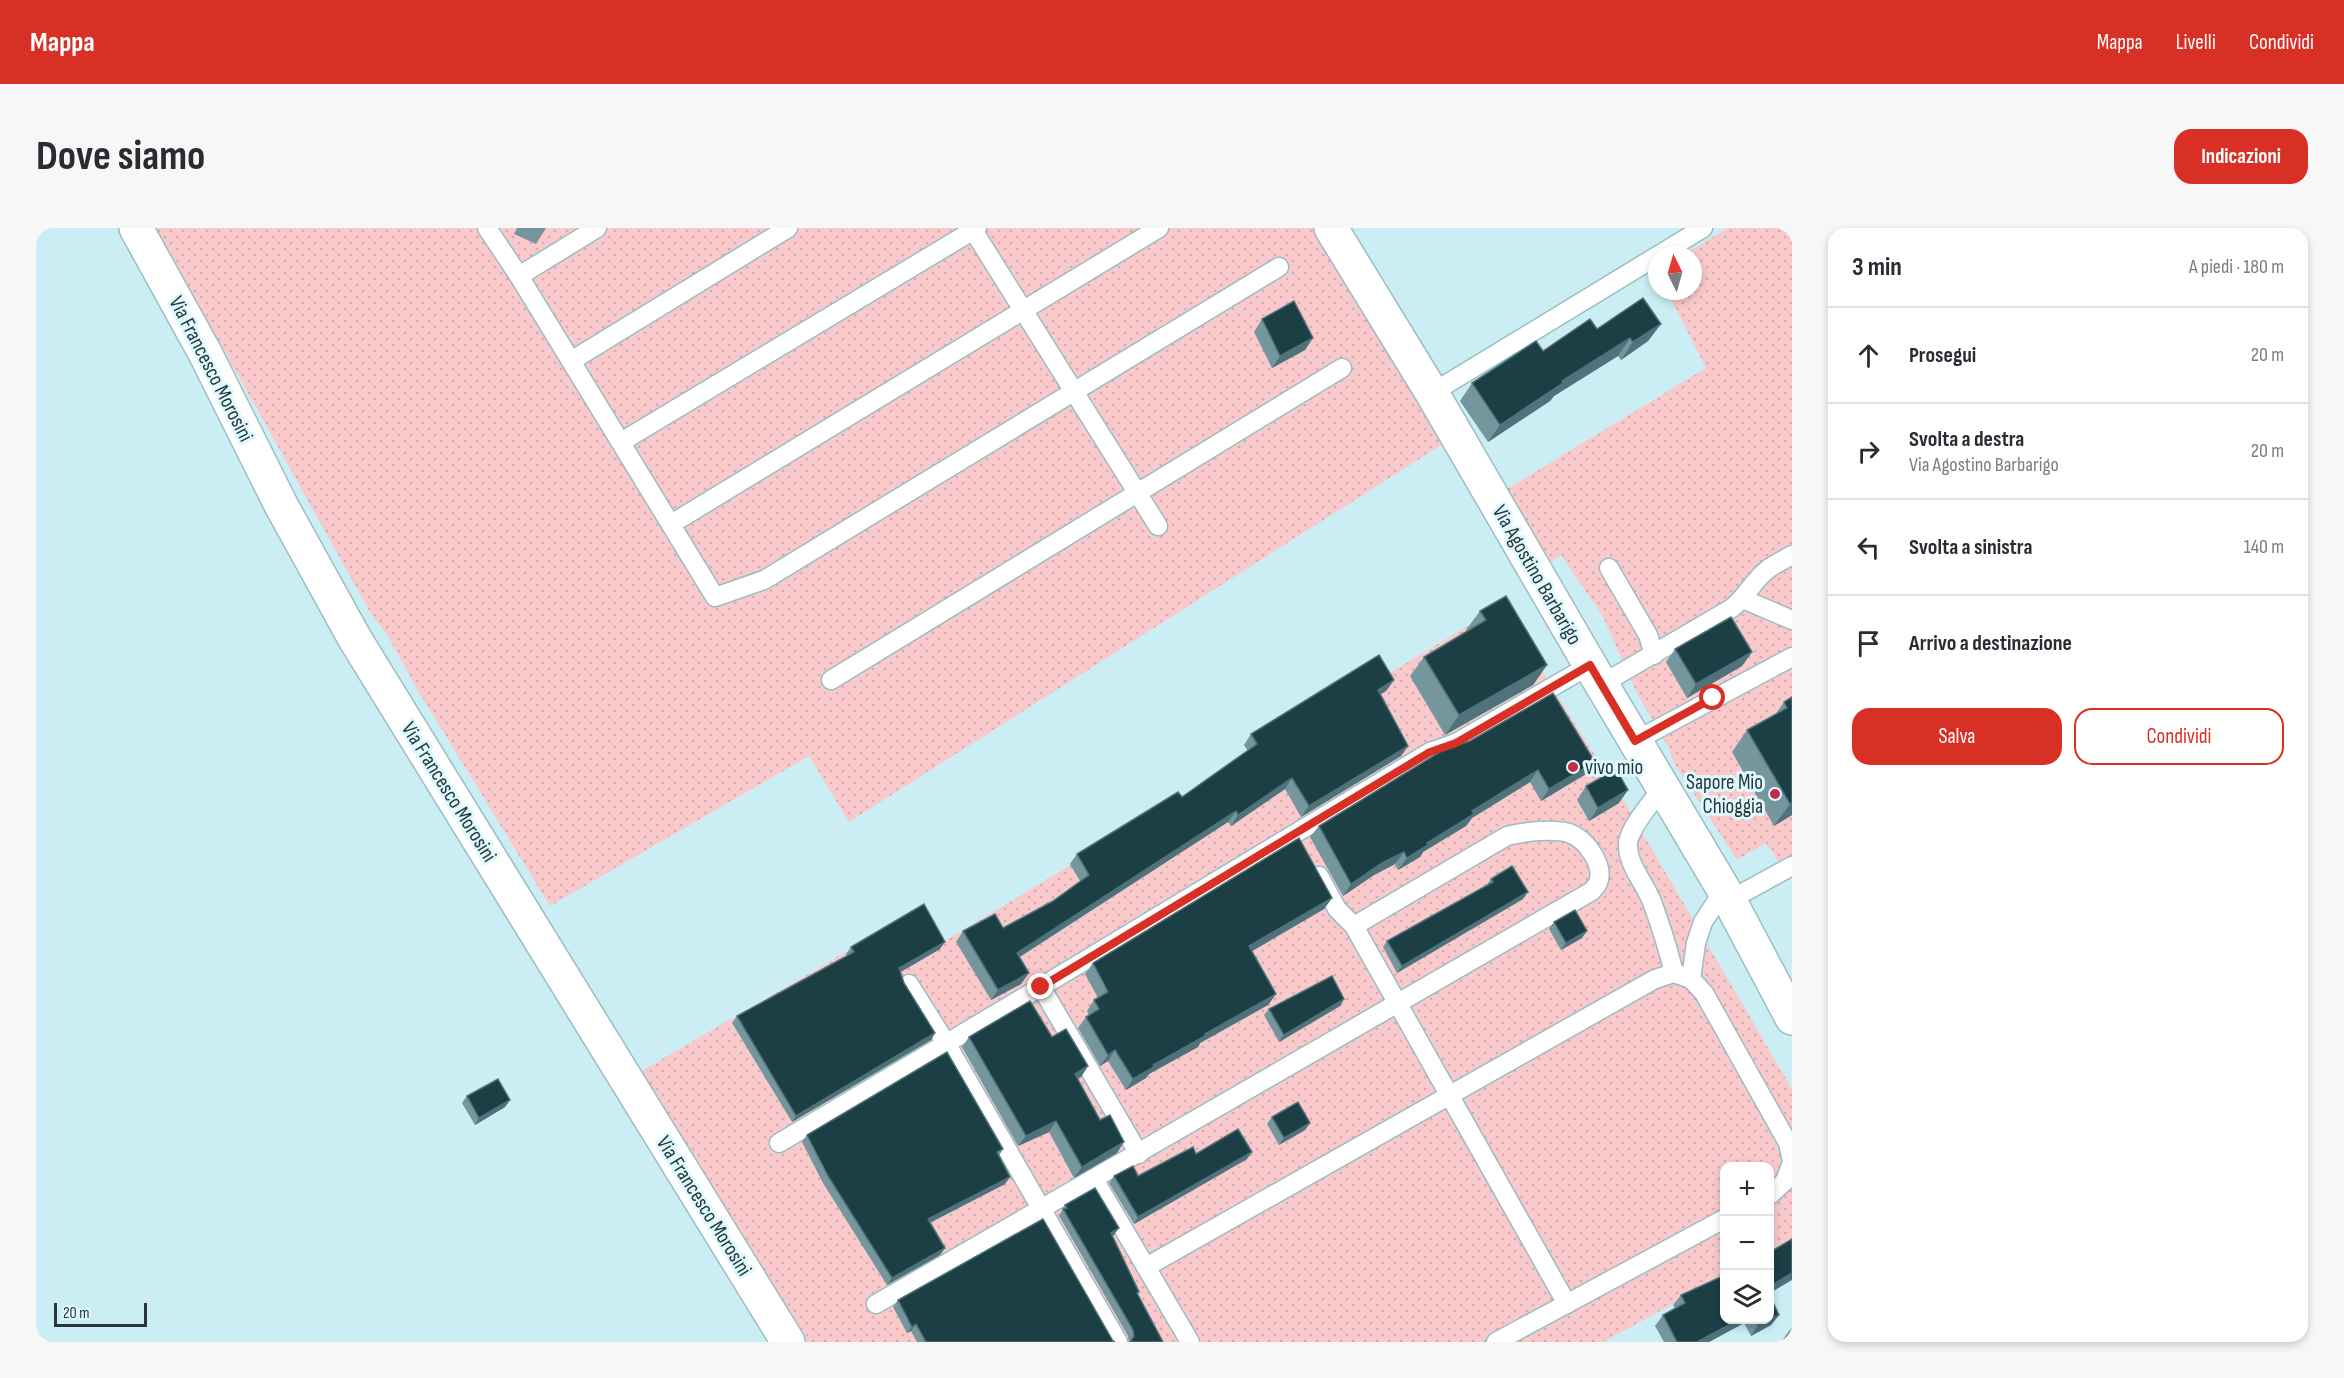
<!DOCTYPE html>
<html lang="it">
<meta charset="utf-8">
<style>
:root{--surface:#fff;--page:#f7f7f7;--text:#2b2b33;--muted:#7c7c81;--line:#e1e1e2;--accent:#d93025}
body{margin:0;font-family:"Sofia Sans Condensed",sans-serif;background:var(--page);color:var(--text)}
.controls{position:absolute;right:18px;bottom:18px;display:grid;overflow:hidden;border-radius:12px;box-shadow:0 3px 9px #0003}
.controls button{width:54px;height:54px;display:grid;place-items:center;padding:0;border:0;border-bottom:2px solid var(--line);background:var(--surface);color:var(--text);font:30px sans-serif}
.compass{position:absolute;left:1612px;top:18px;width:54px;height:54px;border-radius:50%;background:var(--surface);box-shadow:0 3px 9px #0003;rotate:355deg}
.scale{position:absolute;left:18px;bottom:15px;width:93px;box-sizing:border-box;padding-left:6px;border:3px solid #2a373a;border-top:0;font-size:16px;line-height:21px;white-space:nowrap;color:#2a373a;-webkit-text-stroke:4px #def9ff;paint-order:stroke}
.stop{position:absolute;width:18px;height:18px;margin:-14px;border:4px solid #d93025;border-radius:50%;background:#fff}
.stop.end{background:#d93025;border-color:#fff;box-shadow:0 2px 6px #0008}
.list{margin:0;padding:0;list-style:none}
h2{display:flex;justify-content:space-between;align-items:center;height:78px;margin:0;padding:0 24px;font-size:26px}
h2 small{font-size:20px;font-weight:400;color:var(--muted)}
.list li{display:grid;grid-template-columns:39px 1fr auto;gap:18px;align-items:center;box-sizing:border-box;height:96px;padding:0 24px;border-top:2px solid var(--line)}
.list b{display:block;font-size:22px;white-space:nowrap}
.list p{margin:0;font-size:20px;white-space:nowrap;color:var(--muted)}
.list em{font-size:20px;font-style:normal;color:var(--muted)}
.actions{display:flex;gap:12px;padding:18px 24px}
.actions a{flex:1;padding:14px 0;border:2px solid var(--accent);border-radius:18px;text-align:center;font-size:21px;color:var(--accent)}
.actions .main{background:var(--accent);color:#fff}
.icon{flex:none;width:33px;height:33px;fill:none;stroke:currentColor;stroke-width:2;stroke-linecap:round;stroke-linejoin:round}
.map{position:relative;flex:none;width:1756px;height:1114px;overflow:hidden;border-radius:18px}
header{display:flex;align-items:center;gap:36px;box-sizing:border-box;height:84px;padding:0 30px;background:var(--accent);color:#fff}
header strong{font-size:28px}
nav{display:flex;gap:33px;margin-inline-start:auto;font-size:21px}
.intro{display:flex;align-items:center;justify-content:space-between;box-sizing:border-box;height:144px;padding:0 36px}
h1{margin:0;font-size:42px}
.button{padding:15px 27px;border-radius:18px;background:var(--accent);color:#fff;font-size:21px;font-weight:700}
main{display:flex;gap:36px;padding:0 36px}
aside{flex:1;background:var(--surface);border-radius:18px;box-shadow:0 3px 9px #0003}
.map>svg:first-child{display:block}
.grass{fill:url(#grass-dots)}
.lines{fill:none;stroke-linecap:round;stroke-linejoin:round}
.lane-casing{stroke:#9cbdc4;stroke-width:21}
.street-casing{stroke:#9cbdc4;stroke-width:36}
.lane{stroke:#fff;stroke-width:18}
.street{stroke:#fff;stroke-width:33}
.wall{fill:#74969c}
.shaded-wall{fill:#50727a}
.building{fill:#1c3e45;stroke:#50727a;stroke-width:1.5}
.route{stroke:#d93025;stroke-width:8}
.poi-dot{fill:#be2e4b;stroke:#def9ff;stroke-width:2}
.labels{text-anchor:middle;dominant-baseline:central;stroke-width:6;stroke-linejoin:round;paint-order:stroke}
.street-label{font-size:21px;fill:#2a373a;stroke:#def9ff}
.poi-label{font-size:21px;fill:#2a373a;stroke:#def9ff;text-anchor:start}
</style>
<header>
<strong>Mappa</strong>
<nav><a>Mappa</a><a>Livelli</a><a>Condividi</a></nav>
</header>
<div class="intro"><h1>Dove siamo</h1><a class="button">Indicazioni</a></div>
<main>
<div class="map">
<svg width="1756" height="1114" viewBox="0 0 1756 1114">
<defs>
<pattern id="grass-dots" width="8" height="8" patternUnits="userSpaceOnUse" patternTransform="scale(1.5)"><rect width="8" height="8" fill="#f9c9cb"/><path d="M2 2h.1M6 6h.1" fill="none" stroke="#d6adaf" stroke-width="1.8" stroke-linecap="round"/></pattern>
</defs>
<rect width="100%" height="100%" fill="#cbedf4"/>
<g class="grass">
<path d="M 120,0 L 1283,0 L 1410,214 L 813,594 L 773,528 L 514,678 L 381,461 L 353,410 L 334,384 Z"/>
<path d="M 1692,0 L 1756,0 L 1756,629 L 1742,633 L 1730,615 L 1701,632 L 1638,535 L 1633,520 L 1601,465 L 1566,387 L 1525,327 L 1513,335 L 1471,261 L 1670,140 L 1631,63 L 1657,63 L 1657,27 L 1647,27 Z"/>
<path d="M 1465,378 L 1589,575 L 1756,861 L 1756,1011 L 1734,1023 L 1734,938 L 1688,938 L 1688,1048 L 1567,1114 L 762,1114 L 604,844 L 889,678 L 909,713 Z"/>
</g>
<g class="lines">
<g class="lane-casing">
<g id="lane">
<path d="M 451,0 L 483,48 L 561,0"/>
<path d="M 937,2 L 1122,298"/>
<path d="M 1623,27 L 1667,0"/>
<path d="M 483,48 L 679,369 L 728,352 L 1243,39"/>
<path d="M 535,133 L 752,0"/>
<path d="M 1396,165 L 1621,28"/>
<path d="M 585,214 L 941,0"/>
<path d="M 635,296 L 1123,0"/>
<path d="M 1573,340 L 1612,407 L 1618,427"/>
<path d="M 1707,371 L 1756,392"/>
<path d="M 795,452 L 1306,140"/>
<path d="M 1566,456 L 1696,380 C 1710,369 1717,353 1731,342 C 1738,336 1748,332 1756,327"/>
<path d="M 1599,513 L 1756,429"/>
<path d="M 1283,648 L 1301,681 L 1318,698 L 1531,1076"/>
<path d="M 1694,672 L 1756,638"/>
<path d="M 1638,745 L 1655,751 L 1668,765 L 1752,915 L 1756,933"/>
<path d="M 1655,751 L 1660,715 L 1667,694 L 1688,662"/>
<path d="M 873,756 L 910,815 L 1082,1114"/>
<path d="M 743,915 L 1005,759"/>
<path d="M 1103,926 L 1005,759 L 1394,524 L 1420,515 L 1554,437"/>
<path d="M 1059,953 L 1110,1039 L 1619,751 L 1638,745 C 1632,721 1625,698 1616,674 C 1609,655 1590,635 1592,614 C 1595,597 1617,573 1627,559"/>
<path d="M 1734,967 L 1749,953 L 1756,934"/>
<path d="M 1110,1039 L 1154,1114"/>
<path d="M 840,1076 C 1080,940 1317,800 1556,663 C 1558,660 1561,658 1562,655 C 1569,637 1550,611 1533,605 C 1517,600 1487,604 1471,608 L 1318,698"/>
<path d="M 1460,1114 L 1688,991"/>
</g>
</g>
<g class="street-casing">
<g id="street">
<path d="M 100,0 L 169,125 L 245,277 L 319,411 L 752,1114"/>
<path d="M 1295,0 L 1396,165 L 1554,437 L 1688,662 L 1756,790"/>
</g>
</g>
<use href="#lane" class="lane"/>
<use href="#street" class="street"/>
</g>
<g class="wall">
<path d="M 481,0 L 510,0 L 500,16 L 478,6 Z"/>
<path d="M 1226,91 L 1269,122 L 1236,140 L 1218,104 Z"/>
<path d="M 1625,96 L 1612,113 L 1585,132 L 1582,128 L 1518,168 L 1514,173 L 1452,214 L 1424,173 L 1436,155 L 1507,123 L 1561,101 Z"/>
<path d="M 1444,383 L 1511,437 L 1497,457 L 1409,507 L 1374,448 L 1388,429 L 1431,403 L 1430,402 Z"/>
<path d="M 1639,421 L 1716,424 L 1706,438 L 1651,470 L 1630,434 Z"/>
<path d="M 1358,452 L 1350,463 L 1345,466 L 1372,518 L 1365,528 L 1265,589 L 1249,561 L 1195,598 L 1192,594 L 984,729 L 985,756 L 955,772 L 920,714 L 927,703 L 967,700 L 1017,673 L 1044,653 L 1034,636 L 1041,626 L 1146,569 L 1212,523 L 1208,517 L 1215,506 Z"/>
<path d="M 1756,469 L 1756,587 L 1738,598 L 1696,524 L 1711,502 L 1739,487 L 1748,474 Z"/>
<path d="M 1407,522 L 1550,546 L 1505,573 L 1494,554 L 1436,590 L 1430,598 L 1387,624 L 1384,629 L 1362,642 L 1359,636 L 1338,647 L 1307,668 L 1274,609 L 1283,598 Z"/>
<path d="M 1550,558 L 1583,575 L 1553,593 L 1541,572 Z"/>
<path d="M 1455,651 L 1487,671 L 1361,745 L 1347,719 L 1351,713 L 1450,658 Z"/>
<path d="M 1296,670 L 1288,681 L 1216,723 L 1240,766 L 1232,777 L 1164,815 L 1162,819 L 1113,846 L 1110,850 L 1090,862 L 1072,833 L 1064,838 L 1042,800 L 1050,789 L 1053,787 L 1051,783 L 1058,772 L 1062,770 L 1049,746 L 1057,735 Z"/>
<path d="M 1518,694 L 1546,710 L 1525,722 L 1513,701 Z"/>
<path d="M 815,719 L 904,721 L 865,744 L 868,755 L 899,805 L 895,812 L 756,894 L 696,795 L 701,788 L 811,728 L 810,726 Z"/>
<path d="M 1308,771 L 1304,778 L 1243,814 L 1228,787 L 1233,781 Z"/>
<path d="M 933,809 L 1016,809 L 1052,838 L 1045,849 L 1042,851 L 1081,925 L 1038,950 L 1013,904 L 982,918 L 926,819 Z"/>
<path d="M 431,868 L 474,872 L 469,879 L 439,897 L 426,875 Z"/>
<path d="M 1236,889 L 1274,895 L 1269,902 L 1243,917 L 1231,896 Z"/>
<path d="M 771,907 L 967,921 L 963,928 L 969,956 L 894,995 L 909,1020 L 904,1027 L 851,1057 L 787,955 L 766,914 Z"/>
<path d="M 1160,926 L 1211,931 L 1098,996 L 1073,955 L 1078,948 L 1102,948 Z"/>
<path d="M 1029,977 L 1078,1007 L 1076,1008 L 1102,1066 L 1127,1114 L 1093,1114 L 1092,1108 L 1023,988 Z"/>
<path d="M 1645,1067 L 1689,1092 L 1734,1092 L 1743,1087 L 1735,1097 L 1715,1108 L 1708,1095 L 1673,1114 L 1628,1114 L 1619,1098 L 1627,1087 L 1639,1080 L 1637,1077 Z"/>
<path d="M 862,1072 L 1077,1113 L 1079,1114 L 881,1114 L 875,1103 L 871,1105 L 857,1079 Z"/>
<path d="M 1756,1099 L 1756,1114 L 1745,1114 Z"/>
</g>
<g class="shaded-wall">
<path d="M 1625,96 L 1612,113 L 1585,132 L 1597,114 Z"/>
<path d="M 1277,110 L 1269,122 L 1236,140 L 1244,128 Z"/>
<path d="M 1594,110 L 1582,128 L 1518,168 L 1514,173 L 1452,214 L 1464,197 L 1526,153 Z"/>
<path d="M 1716,424 L 1706,438 L 1651,470 L 1660,456 Z"/>
<path d="M 1511,437 L 1497,457 L 1409,507 L 1423,487 Z"/>
<path d="M 1358,452 L 1350,463 L 1335,472 L 1342,462 Z"/>
<path d="M 1372,518 L 1365,528 L 1265,589 L 1273,578 Z"/>
<path d="M 1559,534 L 1550,546 L 1505,573 L 1513,561 Z"/>
<path d="M 1502,542 L 1494,554 L 1436,590 L 1430,598 L 1387,624 L 1384,629 L 1362,642 L 1371,630 L 1436,583 Z"/>
<path d="M 1256,550 L 1249,561 L 1195,598 L 1202,587 Z"/>
<path d="M 1592,562 L 1583,575 L 1553,593 L 1562,580 Z"/>
<path d="M 1756,574 L 1756,587 L 1738,598 L 1754,576 Z"/>
<path d="M 1200,583 L 1192,594 L 974,735 L 981,725 Z"/>
<path d="M 1368,624 L 1359,636 L 1338,647 L 1307,668 L 1315,656 L 1346,635 Z"/>
<path d="M 1492,664 L 1487,671 L 1361,745 L 1366,738 Z"/>
<path d="M 1296,670 L 1288,681 L 1206,729 L 1213,718 Z"/>
<path d="M 1551,703 L 1546,710 L 1525,722 L 1530,715 Z"/>
<path d="M 909,714 L 904,721 L 859,747 L 863,740 Z"/>
<path d="M 993,745 L 985,756 L 955,772 L 962,762 Z"/>
<path d="M 1240,766 L 1232,777 L 1164,815 L 1162,819 L 1113,846 L 1110,850 L 1090,862 L 1097,851 L 1117,837 L 1169,806 Z"/>
<path d="M 1308,771 L 1304,778 L 1243,814 L 1248,807 Z"/>
<path d="M 899,805 L 895,812 L 756,894 L 760,888 Z"/>
<path d="M 1079,822 L 1072,833 L 1064,838 L 1072,827 Z"/>
<path d="M 1052,838 L 1045,849 L 1032,857 L 1039,846 Z"/>
<path d="M 474,872 L 469,879 L 439,897 L 443,890 Z"/>
<path d="M 1020,893 L 1013,904 L 982,918 L 990,908 Z"/>
<path d="M 1274,895 L 1269,902 L 1243,917 L 1248,910 Z"/>
<path d="M 1088,914 L 1081,925 L 1038,950 L 1046,939 Z"/>
<path d="M 1216,924 L 1211,931 L 1098,996 L 1102,989 Z"/>
<path d="M 974,949 L 969,956 L 887,998 L 892,991 Z"/>
<path d="M 1083,1000 L 1078,1007 L 1070,1012 L 1075,1005 Z"/>
<path d="M 909,1020 L 904,1027 L 851,1057 L 856,1050 Z"/>
<path d="M 1756,1045 L 1756,1052 L 1734,1065 L 1734,1058 Z"/>
<path d="M 1743,1087 L 1735,1097 L 1715,1108 L 1722,1097 Z"/>
<path d="M 1702,1092 L 1711,1092 L 1708,1095 L 1673,1114 L 1661,1114 Z"/>
<path d="M 880,1096 L 875,1103 L 871,1105 L 876,1099 Z"/>
</g>
<g class="building">
<path d="M 1607,70 L 1625,96 L 1597,114 L 1594,110 L 1526,153 L 1527,155 L 1464,197 L 1436,155 L 1500,113 L 1507,123 L 1554,91 L 1561,101 Z"/>
<path d="M 1258,73 L 1277,110 L 1244,128 L 1226,91 Z"/>
<path d="M 1470,368 L 1511,437 L 1423,487 L 1388,429 L 1450,392 L 1444,383 Z"/>
<path d="M 1695,389 L 1716,424 L 1660,456 L 1639,421 Z"/>
<path d="M 1343,427 L 1358,452 L 1342,462 L 1372,518 L 1273,578 L 1256,550 L 1202,587 L 1200,583 L 981,725 L 993,745 L 962,762 L 927,703 L 959,686 L 967,700 L 1017,673 L 1053,647 L 1041,626 L 1142,564 L 1146,569 L 1221,516 L 1215,506 Z"/>
<path d="M 1517,465 L 1559,534 L 1513,561 L 1502,542 L 1436,583 L 1438,586 L 1391,615 L 1392,617 L 1371,630 L 1368,624 L 1346,635 L 1315,656 L 1283,598 L 1407,522 L 1434,513 Z"/>
<path d="M 1756,469 L 1756,574 L 1754,576 L 1711,502 L 1751,480 L 1748,474 Z"/>
<path d="M 1580,541 L 1592,562 L 1562,580 L 1550,558 Z"/>
<path d="M 1263,610 L 1296,670 L 1213,718 L 1240,766 L 1169,806 L 1169,808 L 1117,837 L 1118,839 L 1097,851 L 1079,822 L 1072,827 L 1050,789 L 1063,781 L 1058,772 L 1072,764 L 1057,735 Z"/>
<path d="M 1476,638 L 1492,664 L 1366,738 L 1351,713 L 1457,654 L 1455,651 Z"/>
<path d="M 888,676 L 909,714 L 863,740 L 868,755 L 899,805 L 760,888 L 701,788 L 818,724 L 815,719 Z"/>
<path d="M 1539,682 L 1551,703 L 1530,715 L 1518,694 Z"/>
<path d="M 1296,748 L 1308,771 L 1248,807 L 1233,781 Z"/>
<path d="M 994,773 L 1016,809 L 1030,801 L 1052,838 L 1039,846 L 1064,892 L 1074,887 L 1088,914 L 1046,939 L 1020,893 L 990,908 L 933,809 Z"/>
<path d="M 911,824 L 967,921 L 961,924 L 974,949 L 892,991 L 909,1020 L 856,1050 L 792,948 L 771,907 Z"/>
<path d="M 462,851 L 474,872 L 443,890 L 431,868 Z"/>
<path d="M 1262,874 L 1274,895 L 1248,910 L 1236,889 Z"/>
<path d="M 1202,901 L 1216,924 L 1102,989 L 1078,948 L 1097,938 L 1102,948 L 1157,919 L 1160,926 Z"/>
<path d="M 1059,960 L 1083,1000 L 1075,1005 L 1103,1064 L 1101,1065 L 1127,1114 L 1094,1114 L 1098,1108 L 1097,1102 L 1027,981 L 1031,980 L 1029,977 Z"/>
<path d="M 1007,991 L 1077,1113 L 1079,1114 L 890,1114 L 880,1096 L 876,1099 L 862,1072 Z"/>
<path d="M 1756,1011 L 1756,1045 L 1734,1058 L 1734,1024 Z"/>
<path d="M 1689,1047 L 1689,1092 L 1702,1092 L 1661,1114 L 1641,1114 L 1627,1087 L 1649,1075 L 1645,1067 Z"/>
<path d="M 1734,1068 L 1743,1087 L 1734,1091 Z"/>
<path d="M 1719,1092 L 1733,1092 L 1722,1097 Z"/>
</g>
<g class="lines">
<path class="route" d="M 1005,759 L 1394,524 L 1420,515 L 1554,437 L 1599,513 L 1677,470"/>
</g>
<g class="poi-dot">
<circle cx="1537" cy="539" r="6"/>
<circle cx="1739" cy="566" r="6"/>
</g>
<g class="labels">
<g class="street-label">
<text transform="translate(175 141) rotate(63)">Via Francesco Morosini</text>
<text transform="translate(1501 347) rotate(60)">Via Agostino Barbarigo</text>
<text transform="translate(413 564) rotate(58)">Via Francesco Morosini</text>
<text transform="translate(668 978) rotate(58)">Via Francesco Morosini</text>
</g>
<g class="poi-label">
<text x="1549" y="539">vivo mio</text>
<text x="1727" y="554" text-anchor="end">Sapore Mio<tspan x="1727" dy="24">Chioggia</tspan></text>
</g>
</g>
</svg>
<div class="controls">
<button>+</button>
<button>−</button>
<button><svg class="icon" aria-label="layers" viewBox="0 0 24 24"><path d="M12 4l9 5-9 5-9-5zM3 14l9 5 9-5"/></svg></button>
</div>
<svg class="compass" viewBox="-18 -18 36 36"><path d="M0-13l5 13h-10z" fill="#e53935"/><path d="M0 13l5-13h-10z" fill="#7c7c81"/></svg>
<div class="scale">20 m</div>
<div class="stop" style="left:1677px;top:470px"></div>
<div class="stop end" style="left:1005px;top:759px"></div>
</div>
<aside>
<h2>3 min<small>A piedi · 180 m</small></h2>
<ul class="list">
<li><svg class="icon" aria-label="ahead" viewBox="0 0 24 24"><path d="M12 20V5M6 11l6-6 6 6"/></svg><div><b>Prosegui</b></div><em>20 m</em></li>
<li><svg class="icon" aria-label="right" viewBox="0 0 24 24"><path d="M7 20v-9h11M14 6l5 5-5 5"/></svg><div><b>Svolta a destra</b><p>Via Agostino Barbarigo</p></div><em>20 m</em></li>
<li><svg class="icon" aria-label="left" viewBox="0 0 24 24"><path d="M17 20v-9H6M10 6l-5 5 5 5"/></svg><div><b>Svolta a sinistra</b></div><em>140 m</em></li>
<li><svg class="icon" aria-label="arrive" viewBox="0 0 24 24"><path d="M6 21V4h12l-3 4 3 4H6"/></svg><div><b>Arrivo a destinazione</b></div></li>
</ul>
<div class="actions"><a class="main">Salva</a><a>Condividi</a></div>
</aside>
</main>
